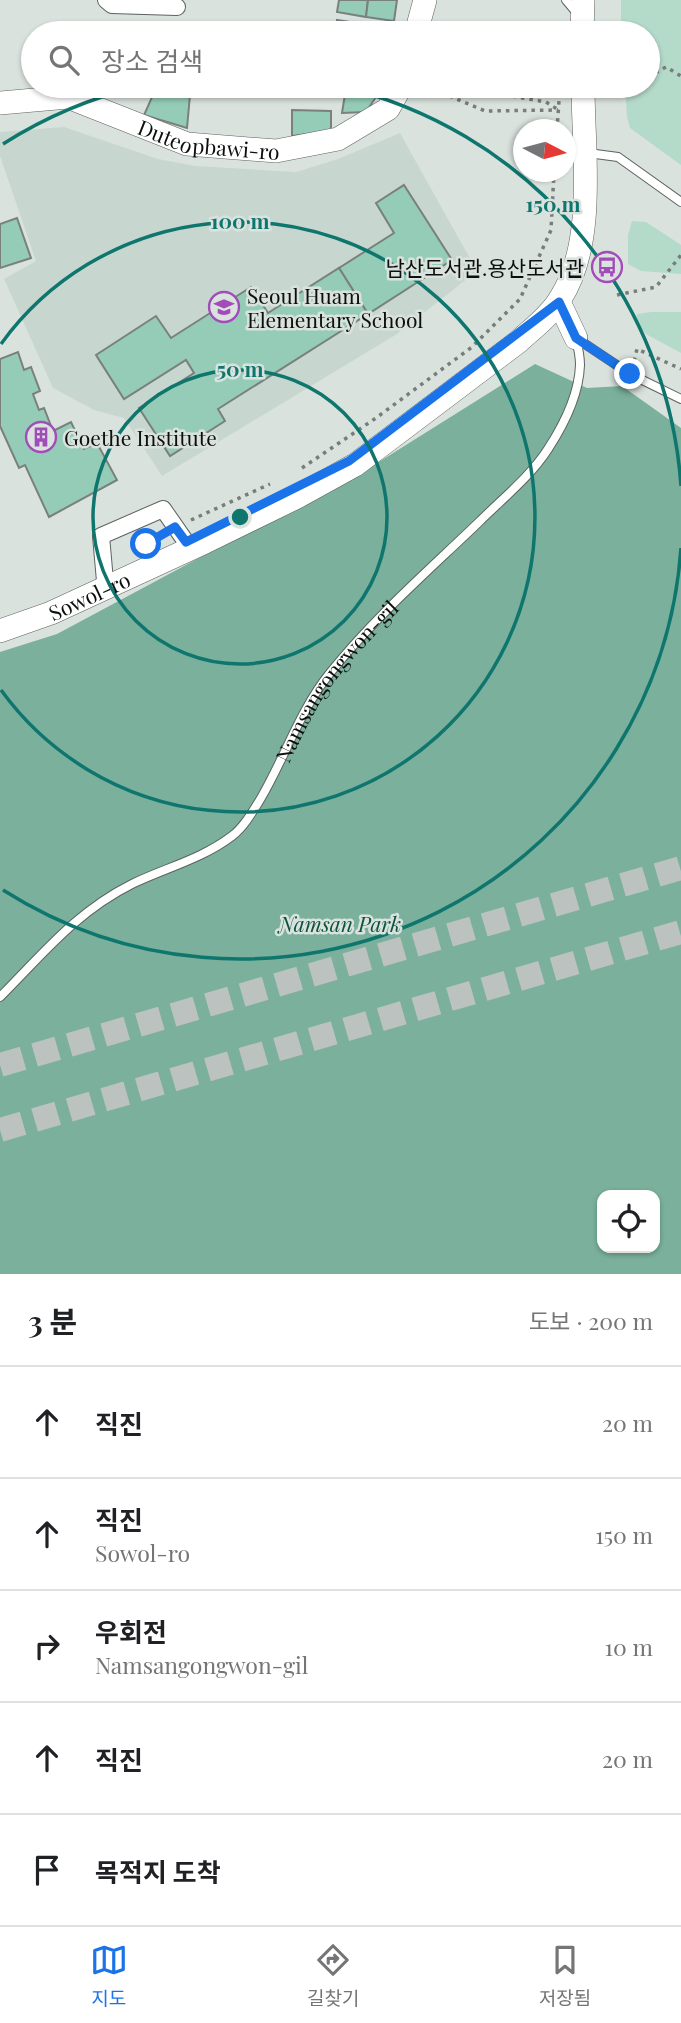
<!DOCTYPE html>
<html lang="ko">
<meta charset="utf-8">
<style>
:root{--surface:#fff;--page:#f6f6f6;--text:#202124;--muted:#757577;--line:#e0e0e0;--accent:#1a73e8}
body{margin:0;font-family:"Playfair Display","Noto Sans KR",serif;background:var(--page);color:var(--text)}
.controls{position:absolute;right:21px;bottom:21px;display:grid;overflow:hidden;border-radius:14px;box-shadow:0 2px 5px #0004}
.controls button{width:63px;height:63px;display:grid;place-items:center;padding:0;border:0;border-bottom:2px solid var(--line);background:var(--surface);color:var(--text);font:35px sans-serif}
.compass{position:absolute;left:513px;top:119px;width:63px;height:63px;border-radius:50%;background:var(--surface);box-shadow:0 2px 5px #0004;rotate:96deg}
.stop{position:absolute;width:21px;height:21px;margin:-16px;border:5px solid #1a73e8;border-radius:50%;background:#fff}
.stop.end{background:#1a73e8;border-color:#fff;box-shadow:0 2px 7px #0008}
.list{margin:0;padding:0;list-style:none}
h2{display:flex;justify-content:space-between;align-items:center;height:91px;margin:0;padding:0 28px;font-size:30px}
h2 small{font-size:23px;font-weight:400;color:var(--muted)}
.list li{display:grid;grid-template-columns:46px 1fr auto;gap:21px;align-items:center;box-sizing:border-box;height:112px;padding:0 28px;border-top:2px solid var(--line)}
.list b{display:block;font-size:26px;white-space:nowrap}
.list p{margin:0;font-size:23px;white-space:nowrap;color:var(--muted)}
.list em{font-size:23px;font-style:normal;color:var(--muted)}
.icon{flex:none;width:38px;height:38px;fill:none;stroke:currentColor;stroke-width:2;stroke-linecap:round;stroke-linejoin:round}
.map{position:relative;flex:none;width:681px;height:1274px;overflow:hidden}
.search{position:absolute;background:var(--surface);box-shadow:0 2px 5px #0004;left:21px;right:21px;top:21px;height:77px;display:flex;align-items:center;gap:18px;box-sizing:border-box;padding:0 24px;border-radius:38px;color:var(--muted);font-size:26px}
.sheet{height:651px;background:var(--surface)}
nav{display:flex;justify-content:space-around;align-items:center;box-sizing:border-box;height:98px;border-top:2px solid var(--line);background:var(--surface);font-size:19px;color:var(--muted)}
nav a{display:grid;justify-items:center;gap:4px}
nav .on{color:var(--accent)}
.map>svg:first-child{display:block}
.built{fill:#c7d7d0}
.green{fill:#b4daca}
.forest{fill:#7ab09c;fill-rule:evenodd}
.building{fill:#95ccb7;stroke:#79807d;stroke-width:2}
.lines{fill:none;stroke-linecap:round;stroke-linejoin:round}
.primary-tunnel{stroke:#bbc2bf;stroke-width:24;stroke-dasharray:24 12;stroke-linecap:butt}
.lane-casing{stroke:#5c6260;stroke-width:10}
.street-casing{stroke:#5c6260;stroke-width:18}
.secondary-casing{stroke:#5c6260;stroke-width:24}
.path{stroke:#787d7b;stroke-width:3.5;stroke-dasharray:3.5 5;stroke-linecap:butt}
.lane{stroke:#fff;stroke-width:8}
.street{stroke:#fff;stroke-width:16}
.secondary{stroke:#fff;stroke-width:23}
.route{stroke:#1a73e8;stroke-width:9}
.ring{fill:none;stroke:#0f766e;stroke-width:3.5}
.labels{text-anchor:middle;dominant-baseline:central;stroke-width:5;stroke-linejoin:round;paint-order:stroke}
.street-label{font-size:21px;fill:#0c0f0e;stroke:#dae2de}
.poi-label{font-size:21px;fill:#0c0f0e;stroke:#dae2de;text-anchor:start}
.park-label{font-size:21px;font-style:italic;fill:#0b5440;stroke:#dae2de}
.centre{fill:#0f766e;stroke:#dae2de;stroke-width:3.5}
.ring-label{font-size:21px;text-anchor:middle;font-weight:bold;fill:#0f766e;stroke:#dae2de;stroke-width:5;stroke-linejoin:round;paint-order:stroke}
</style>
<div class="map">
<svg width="681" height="1274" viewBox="0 0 681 1274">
<rect width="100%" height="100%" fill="#dae2de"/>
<path class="built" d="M 64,127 L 158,159 L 195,166 L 296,172 L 338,159 L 400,133 L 477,271 L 397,334 L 162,476 L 124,418 L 94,410 L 53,388 L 4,279 L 36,261 L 0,156 L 0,132 Z"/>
<g class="green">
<path d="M 621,0 L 681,0 L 681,165 L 630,128 L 627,117 L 625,86 L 648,86 L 648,33 L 621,33 Z"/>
<path d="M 632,221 L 646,222 L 681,245 L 681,274 L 641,271 L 628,264 L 628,235 Z"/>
<path d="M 651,312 L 681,312 L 681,353 L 646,334 L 636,323 L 637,314 Z"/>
</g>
<path class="forest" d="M 535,364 L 587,388 L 622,386 L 681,428 L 681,1274 L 0,1274 L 0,652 L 57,634 L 382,460 ZM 602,1195 L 655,1195 L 655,1248 L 602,1248 Z"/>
<g class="building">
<path d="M 339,0 L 368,0 L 366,17 L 337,12 Z"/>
<path d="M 368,0 L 397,0 L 394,21 L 366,17 Z"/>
<path d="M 337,20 L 390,28 L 389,33 L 335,33 Z"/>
<path d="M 157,86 L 190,95 L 187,128 L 144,115 Z"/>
<path d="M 357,86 L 380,86 L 382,88 L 366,112 L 342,113 L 345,94 Z"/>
<path d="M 292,110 L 331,111 L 331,131 L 292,136 Z"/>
<path d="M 404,185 L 452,260 L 368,314 L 339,268 L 394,233 L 376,203 Z"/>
<path d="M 17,218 L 31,258 L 0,268 L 0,224 Z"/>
<path d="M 339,268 L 368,314 L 218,409 L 225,421 L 170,456 L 139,408 L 194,373 L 186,360 L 124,399 L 96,355 L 156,316 L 171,338 L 251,287 L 268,313 Z"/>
<path d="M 18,352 L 24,370 L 31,367 L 40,391 L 33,394 L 39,410 L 44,408 L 53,431 L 71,422 L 84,449 L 97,443 L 117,480 L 49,517 L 25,465 L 19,468 L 0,426 L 0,359 Z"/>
</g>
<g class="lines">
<g class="primary-tunnel">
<path d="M 0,1065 L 681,868"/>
<path d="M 0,1130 L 681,932"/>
</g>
<g class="lane-casing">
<g id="lane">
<path d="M 566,0 L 576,12"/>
<path d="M 588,153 L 618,157 L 681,202"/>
<path d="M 579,340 L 630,374 L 681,399"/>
<path id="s1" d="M 0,997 C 43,954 76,912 132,884 C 165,868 202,859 232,836 C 244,827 253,811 261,798 C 285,757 300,710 330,673 C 374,618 428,571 479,522 C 502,499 530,477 548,449 C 563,426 579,394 580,365 C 580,357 578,347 576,339"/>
</g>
</g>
<g class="street-casing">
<g id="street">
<path d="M 106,0 L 112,5 L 177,7"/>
<path d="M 105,581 L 101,536 L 163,509 L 186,542"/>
</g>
</g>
<g class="secondary-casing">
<g id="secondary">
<path d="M 416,33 L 425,0"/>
<path d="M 582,33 L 583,0"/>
<path id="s2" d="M 0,103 L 68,97 L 187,144 L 276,151 L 338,139 L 388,109 L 401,86"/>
<path d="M 559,302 L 576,338"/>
<path id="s3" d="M 0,631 L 51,613 L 205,542 L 297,497 L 355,465 L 518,342 C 532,329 550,316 560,299 C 597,242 583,151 583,86"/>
</g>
</g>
<g class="path">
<path d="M 648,77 L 666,67 L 681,76"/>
<path d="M 426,86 L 485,111 L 558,110"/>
<path d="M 454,86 L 546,102 L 557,109"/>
<path d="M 602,92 L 631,86"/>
<path d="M 557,130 L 560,86"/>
<path d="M 617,295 L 656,287 L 681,255"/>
<path d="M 634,361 L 637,349 L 681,369"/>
<path d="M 302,468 L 376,418 L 472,347 L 520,299 L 551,230 L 554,172"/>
<path d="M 191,520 L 270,484"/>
<path d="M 148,543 L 162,535"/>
</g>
<use href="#lane" class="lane"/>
<use href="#street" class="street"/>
<use href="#secondary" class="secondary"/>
</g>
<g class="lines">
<path class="route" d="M 146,544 L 175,527 L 186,542 L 349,461 L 559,302 L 576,338 L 630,374"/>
</g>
<g class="ring">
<circle cx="240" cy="517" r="147"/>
<path d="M1 344A295 295 0 1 1 1 690"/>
<path d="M681 548A442 442 0 0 1 3 890M3 144A442 442 0 0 1 141 86M339 86A442 442 0 0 1 681 486"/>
</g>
<defs>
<g id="bus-ring" transform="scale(1.575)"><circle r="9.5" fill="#dae2de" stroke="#a24cb9" stroke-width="1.5"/><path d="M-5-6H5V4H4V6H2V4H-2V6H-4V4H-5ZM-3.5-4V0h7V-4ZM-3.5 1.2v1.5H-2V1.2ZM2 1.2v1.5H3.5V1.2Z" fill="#a24cb9"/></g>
<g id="school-ring" transform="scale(1.575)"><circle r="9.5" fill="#dae2de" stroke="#a24cb9" stroke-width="1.5"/><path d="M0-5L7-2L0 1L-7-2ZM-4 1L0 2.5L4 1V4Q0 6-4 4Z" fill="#a24cb9"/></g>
<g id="building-ring" transform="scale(1.575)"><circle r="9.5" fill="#dae2de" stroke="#a24cb9" stroke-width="1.5"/><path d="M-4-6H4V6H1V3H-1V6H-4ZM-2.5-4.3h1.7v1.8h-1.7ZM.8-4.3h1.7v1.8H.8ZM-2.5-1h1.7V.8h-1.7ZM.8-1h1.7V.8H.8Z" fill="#a24cb9"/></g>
</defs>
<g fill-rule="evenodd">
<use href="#bus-ring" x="607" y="267"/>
<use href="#school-ring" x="224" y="307"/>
<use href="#building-ring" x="41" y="437"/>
</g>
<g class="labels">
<g class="street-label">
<text stroke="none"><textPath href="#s2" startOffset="217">Duteopbawi-ro</textPath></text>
<text stroke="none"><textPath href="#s3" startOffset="96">Sowol-ro</textPath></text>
<text stroke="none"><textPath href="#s1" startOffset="474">Namsangongwon-gil</textPath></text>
</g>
<g class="poi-label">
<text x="584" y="267" text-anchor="end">남산도서관.용산도서관</text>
<text x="247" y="295">Seoul Huam<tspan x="247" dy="24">Elementary School</tspan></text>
<text x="64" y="437">Goethe Institute</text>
</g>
<g class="park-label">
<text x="340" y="923">Namsan Park</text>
</g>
</g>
<circle cx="240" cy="517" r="10" class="centre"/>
<g class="ring-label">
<text x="553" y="212">150 m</text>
<text x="240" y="229">100 m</text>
<text x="240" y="377">50 m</text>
</g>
</svg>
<div class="controls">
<button><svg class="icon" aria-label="locate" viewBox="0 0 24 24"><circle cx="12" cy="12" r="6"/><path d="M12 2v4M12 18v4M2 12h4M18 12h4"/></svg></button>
</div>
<svg class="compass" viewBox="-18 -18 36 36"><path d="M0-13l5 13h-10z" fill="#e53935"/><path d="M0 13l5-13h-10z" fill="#757577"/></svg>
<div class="stop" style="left:146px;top:544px"></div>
<div class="stop end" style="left:630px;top:374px"></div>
<div class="search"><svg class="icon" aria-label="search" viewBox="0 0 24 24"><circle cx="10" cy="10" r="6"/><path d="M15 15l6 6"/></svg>장소 검색</div>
</div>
<section class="sheet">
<h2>3 분<small>도보 · 200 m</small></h2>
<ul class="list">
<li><svg class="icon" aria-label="ahead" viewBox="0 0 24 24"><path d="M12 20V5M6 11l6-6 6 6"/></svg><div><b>직진</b></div><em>20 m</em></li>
<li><svg class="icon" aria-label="ahead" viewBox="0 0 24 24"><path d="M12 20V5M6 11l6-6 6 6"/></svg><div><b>직진</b><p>Sowol-ro</p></div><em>150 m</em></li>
<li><svg class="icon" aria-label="right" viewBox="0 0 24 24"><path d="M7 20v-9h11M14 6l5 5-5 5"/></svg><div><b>우회전</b><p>Namsangongwon-gil</p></div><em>10 m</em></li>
<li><svg class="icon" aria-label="ahead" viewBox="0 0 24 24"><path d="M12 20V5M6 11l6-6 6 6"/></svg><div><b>직진</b></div><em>20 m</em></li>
<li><svg class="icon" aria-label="arrive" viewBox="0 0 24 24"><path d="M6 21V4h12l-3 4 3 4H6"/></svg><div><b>목적지 도착</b></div></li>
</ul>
</section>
<nav>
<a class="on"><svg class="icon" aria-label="map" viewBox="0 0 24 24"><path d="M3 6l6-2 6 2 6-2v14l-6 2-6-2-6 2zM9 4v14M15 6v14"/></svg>지도</a>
<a><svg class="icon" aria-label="directions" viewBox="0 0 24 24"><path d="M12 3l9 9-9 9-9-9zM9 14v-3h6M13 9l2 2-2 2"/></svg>길찾기</a>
<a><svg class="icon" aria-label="saved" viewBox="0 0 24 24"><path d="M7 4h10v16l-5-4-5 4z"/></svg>저장됨</a>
</nav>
